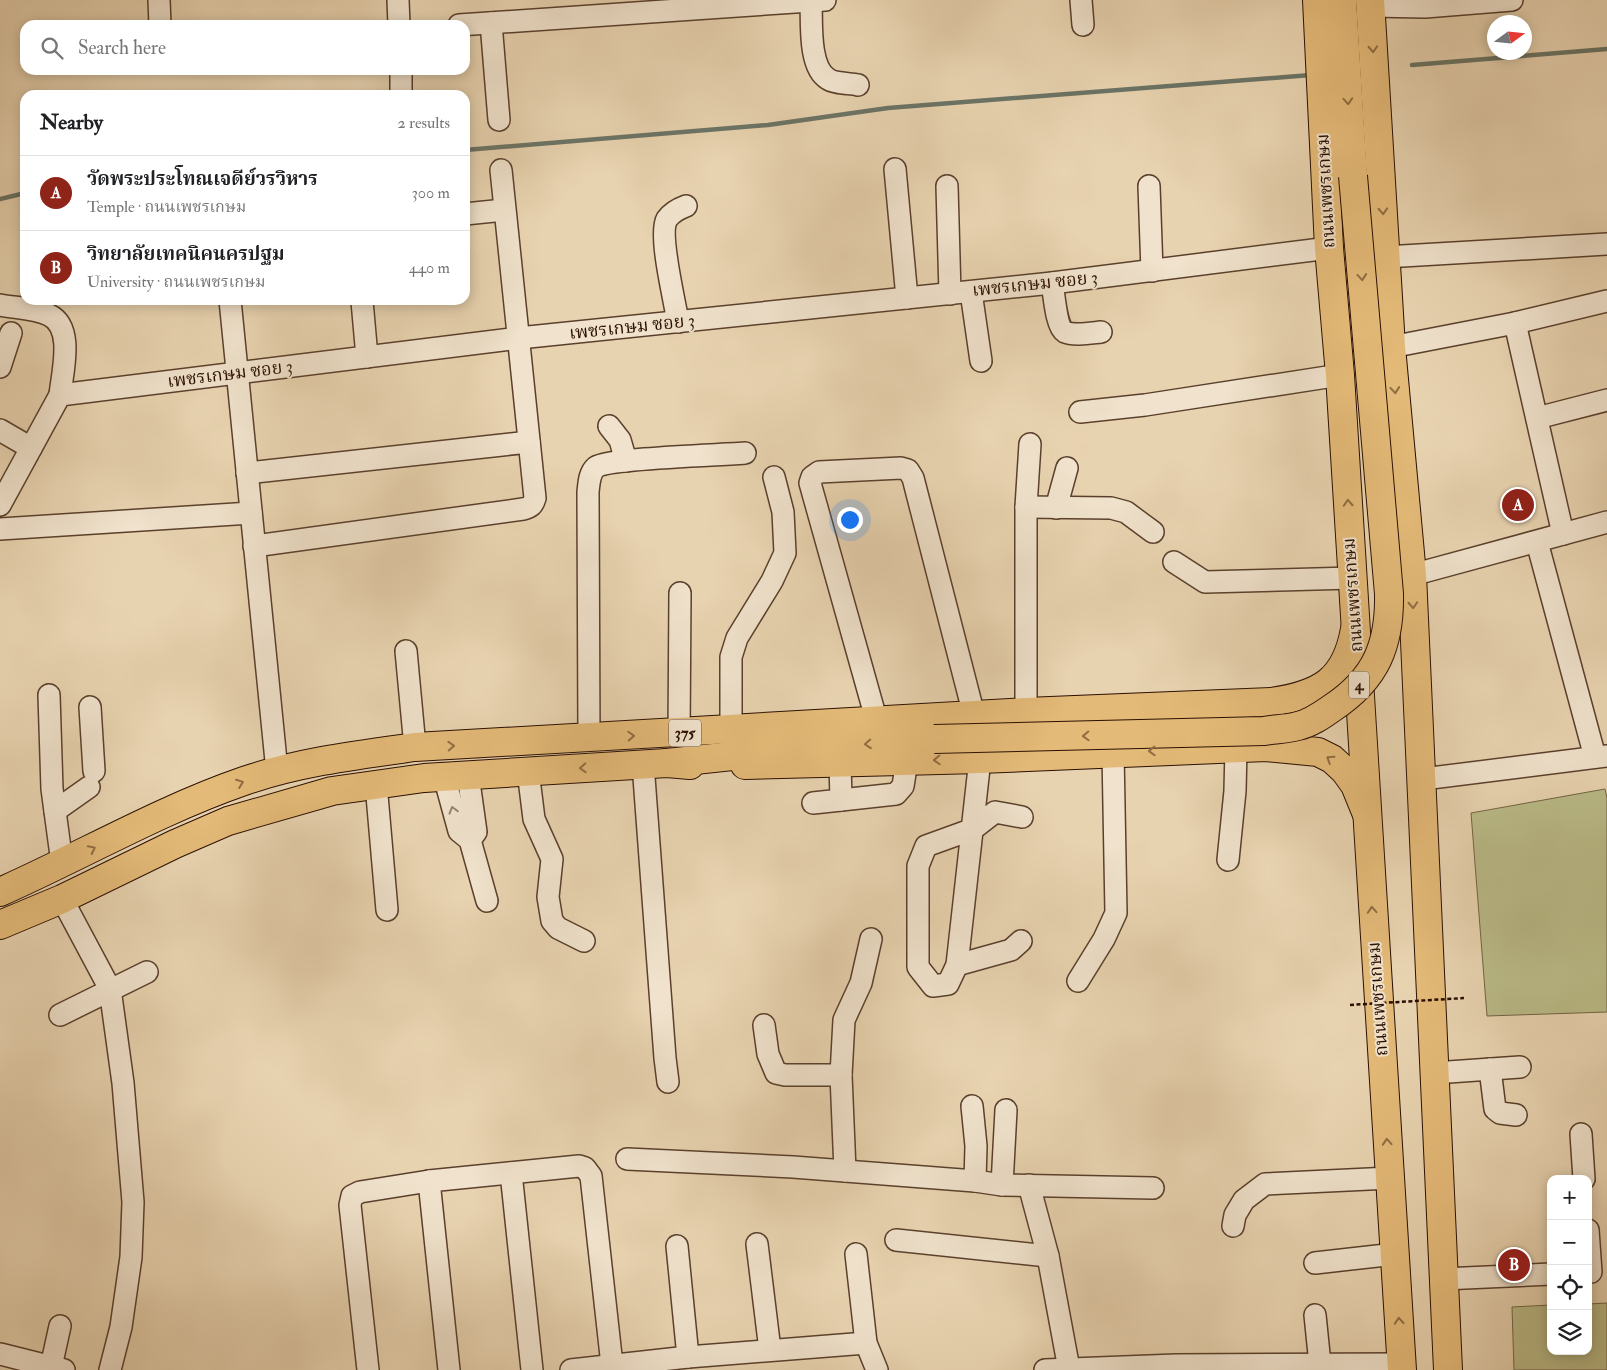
<!DOCTYPE html>
<meta charset="utf-8">
<style>
:root{--surface:#fff;--page:#f6f6f6;--text:#202124;--muted:#757577;--line:#e0e0e0;--accent:#8f2418}
body{margin:0;font-family:"IM FELL Double Pica","Noto Serif Thai",serif;background:var(--page);color:var(--text)}
.controls{position:absolute;right:15px;bottom:15px;display:grid;overflow:hidden;border-radius:10px;box-shadow:0 2px 12px #0003}
.controls button{width:45px;height:45px;display:grid;place-items:center;padding:0;border:0;border-bottom:1px solid var(--line);background:var(--surface);color:var(--text);font:25px sans-serif}
.compass{position:absolute;left:1487px;top:15px;width:45px;height:45px;border-radius:50%;background:var(--surface);box-shadow:0 2px 12px #0003;rotate:75deg}
.you{position:absolute;left:849px;top:519px;width:18px;height:18px;margin:-12px;border:4px solid #fff;border-radius:50%;background:#1a73e8;box-shadow:0 0 0 8px #1a73e833}
.badge{display:grid;place-items:center;width:32px;height:32px;border-radius:50%;background:var(--accent);color:#fff;font-size:16px;font-weight:700}
.pin{position:absolute;translate:-50% -50%;border:2px solid #fff;box-shadow:0 1px 5px #0006}
.list{margin:0;padding:0;list-style:none}
h2{display:flex;justify-content:space-between;align-items:center;height:65px;margin:0;padding:0 20px;font-size:21px}
h2 small{font-size:16px;font-weight:400;color:var(--muted)}
.list li{display:grid;grid-template-columns:32px 1fr auto;gap:15px;align-items:center;box-sizing:border-box;height:75px;padding:0 20px;border-top:1px solid var(--line)}
.list b{display:block;font-size:19px;white-space:nowrap}
.list p{margin:0;font-size:16px;white-space:nowrap;color:var(--muted)}
.list em{font-size:16px;font-style:normal;color:var(--muted)}
.icon{flex:none;width:28px;height:28px;fill:none;stroke:currentColor;stroke-width:2;stroke-linecap:round;stroke-linejoin:round}
.map{position:relative;flex:none;width:1607px;height:1370px;overflow:hidden}
.search{position:absolute;background:var(--surface);box-shadow:0 2px 12px #0003;left:20px;top:20px;width:450px;height:55px;display:flex;align-items:center;gap:12px;box-sizing:border-box;padding:0 18px;border-radius:15px;color:var(--muted);font-size:19px}
.panel{position:absolute;background:var(--surface);box-shadow:0 2px 12px #0003;left:20px;top:90px;width:450px;height:215px;border-radius:15px}
.map>svg:first-child{display:block}
.green{fill:#babb88;stroke:#726544}
.lines{fill:none;stroke-linecap:round;stroke-linejoin:round}
.stream{stroke:#6b7466;stroke-width:4.5}
.minor-casing{stroke:#5a402c;stroke-width:24}
.major-casing{stroke:#2a0f00;stroke-width:30}
.highway-casing{stroke:#2a0f00;stroke-width:30}
.minor{stroke:#f0e2cc;stroke-width:21}
.major{stroke:#e4ba78;stroke-width:28}
.highway{stroke:#e4ba78;stroke-width:28}
.highway-bridge-casing{stroke:#2a0f00;stroke-width:30;stroke-linecap:butt}
.path-bridge{stroke:#2a0f00;stroke-width:2.5;stroke-dasharray:4 2.5;stroke-linecap:butt}
.highway-bridge{stroke:#e4ba78;stroke-width:28}
.oneway{stroke:#906d42}
.oneway2{stroke:#978370}
.labels{text-anchor:middle;dominant-baseline:central;stroke-width:4;stroke-linejoin:round;paint-order:stroke}
.shield{fill:#f0e2cc;stroke:#654e3d;stroke-width:1}
.shield-label{font-size:16px;font-weight:bold;fill:#2a0f00}
.street-label{font-size:18px;fill:#2a0f00;stroke:#f0e2cc}
</style>
<div class="map">
<svg width="1607" height="1370" viewBox="0 0 1607 1370">
<rect width="100%" height="100%" fill="#e8d3b0"/>
<filter id="stains"><feTurbulence type="fractalNoise" baseFrequency=".004" numOctaves="4"/><feColorMatrix values="0 0 0 0 .2 0 0 0 0 .09 0 0 0 0 .02 0 0 0 .5 -.17"/></filter>
<radialGradient id="worn" r=".72"><stop offset=".6" stop-color="#630" stop-opacity="0"/><stop offset="1" stop-color="#630" stop-opacity=".3"/></radialGradient>
<g class="green">
<path d="M 1605,789 L 1607,798 L 1607,1012 L 1487,1016 L 1471,813 Z"/>
<path d="M 1607,1303 L 1607,1370 L 1514,1370 L 1512,1307 L 1551,1305 L 1551,1351 L 1588,1351 L 1588,1304 Z"/>
</g>
<g class="lines">
<g class="stream">
<path d="M 1412,65 L 1607,49"/>
<path d="M 465,150 L 768,125 L 888,108 L 1311,75"/>
<path d="M 0,199 L 25,193"/>
</g>
<g class="minor-casing">
<g id="minor">
<path d="M 159,0 L 160,25"/>
<path d="M 398,0 L 399,25"/>
<path d="M 1081,0 L 1083,25"/>
<path d="M 811,1 C 812,21 808,67 828,79 C 835,84 850,83 858,85"/>
<path d="M 1370,6 L 1425,7 L 1512,0"/>
<path d="M 491,23 L 499,120"/>
<path d="M 459,25 L 825,0"/>
<path d="M 401,70 L 401,95"/>
<path d="M 895,169 L 907,298"/>
<path d="M 947,186 L 950,294"/>
<path d="M 1149,186 L 1152,271"/>
<path d="M 465,214 L 504,210"/>
<path d="M 1385,257 L 1607,244"/>
<path d="M 1052,283 C 1054,293 1056,327 1065,332 C 1074,336 1091,333 1101,332"/>
<path d="M 971,292 L 981,361"/>
<path d="M 230,300 L 277,771"/>
<path d="M 362,301 L 367,357"/>
<path d="M 0,305 C 15,308 35,308 49,315 C 75,327 62,373 60,395"/>
<path d="M 678,322 C 675,302 658,234 667,219 C 672,212 678,209 686,206"/>
<path d="M 1515,323 L 1563,534"/>
<path d="M 1391,347 L 1515,323 L 1607,301"/>
<path d="M 0,367 L 11,333"/>
<path d="M 1080,412 L 1145,405 L 1340,375"/>
<path d="M 1537,418 L 1607,400"/>
<path d="M 609,426 L 620,440 L 626,461"/>
<path d="M 0,430 L 31,448"/>
<path d="M 247,473 L 529,442"/>
<path d="M 0,505 L 60,395 L 519,338 L 1052,283 L 1329,248"/>
<path d="M 1026,507 L 1111,508 L 1126,512 L 1153,532"/>
<path d="M 1056,508 L 1067,468"/>
<path d="M 0,529 L 251,513"/>
<path d="M 1537,542 L 1595,757"/>
<path d="M 254,546 L 523,509 C 531,507 533,505 535,498 L 501,170"/>
<path d="M 1174,562 L 1205,582 L 1352,578"/>
<path d="M 1412,575 L 1607,522"/>
<path d="M 406,651 L 415,747"/>
<path d="M 49,695 L 52,789 L 62,863"/>
<path d="M 90,707 L 94,771"/>
<path d="M 1026,712 L 1026,507 L 1030,444"/>
<path d="M 877,722 L 810,483 L 812,477 L 819,472 L 901,468 L 908,470 L 913,478 L 974,715"/>
<path d="M 731,730 L 731,657 L 737,638 L 772,581 L 785,553 L 783,512 L 774,477"/>
<path d="M 679,734 L 680,593"/>
<path d="M 589,739 L 588,492 C 589,484 589,473 596,467 C 610,458 721,455 745,453"/>
<path d="M 980,759 L 957,965 L 948,984 L 933,986 L 918,967 L 918,866 L 926,846 L 973,829 L 995,812 L 1022,817"/>
<path d="M 643,764 L 665,1058 L 668,1082"/>
<path d="M 528,771 L 534,819 L 552,859 L 548,897 L 552,921 L 558,928 L 584,941"/>
<path d="M 468,775 L 476,832 L 470,840"/>
<path d="M 444,776 L 459,831 L 470,840 L 487,901"/>
<path d="M 1423,779 L 1607,756"/>
<path d="M 376,784 L 387,910"/>
<path d="M 841,800 L 896,794 L 903,786 L 907,761"/>
<path d="M 813,803 L 841,800 L 840,763"/>
<path d="M 55,811 L 89,787"/>
<path d="M 1228,860 L 1235,791 L 1236,748"/>
<path d="M 62,899 L 110,989 L 123,1083 L 133,1202 L 131,1257 L 121,1327 L 110,1370"/>
<path d="M 957,965 L 1011,950 L 1021,941"/>
<path d="M 1078,981 L 1104,939 L 1116,913 L 1113,753"/>
<path d="M 60,1015 L 147,972"/>
<path d="M 764,1025 L 768,1054 L 776,1073 L 785,1075 L 841,1075 L 845,1171"/>
<path d="M 1490,1069 L 1495,1109 L 1500,1113 L 1516,1115"/>
<path d="M 1434,1073 L 1520,1067"/>
<path d="M 841,1075 L 844,1020 L 861,983 L 871,939"/>
<path d="M 972,1106 L 976,1146 L 975,1181"/>
<path d="M 1581,1134 L 1584,1179"/>
<path d="M 627,1159 L 793,1167 L 975,1181 L 1002,1185 L 1153,1188"/>
<path d="M 511,1173 L 532,1370"/>
<path d="M 1002,1185 L 1006,1110"/>
<path d="M 1029,1185 L 1048,1256 L 1069,1369"/>
<path d="M 1233,1226 L 1235,1215 L 1244,1200 L 1265,1184 L 1390,1178"/>
<path d="M 1588,1230 L 1591,1272"/>
<path d="M 896,1240 L 1048,1256"/>
<path d="M 757,1244 L 770,1350"/>
<path d="M 677,1246 L 688,1357"/>
<path d="M 856,1254 L 866,1343 L 877,1370"/>
<path d="M 1315,1263 L 1395,1254"/>
<path d="M 1443,1279 L 1551,1274"/>
<path d="M 1315,1315 L 1320,1364"/>
<path d="M 0,1354 L 64,1370"/>
<path d="M 51,1367 L 60,1326"/>
<path d="M 368,1370 L 350,1205 L 352,1196 L 360,1192 L 429,1181"/>
<path d="M 449,1370 L 429,1181 L 579,1166 L 585,1168 L 591,1176 L 612,1365"/>
<path d="M 571,1370 L 688,1357 L 866,1343"/>
<path d="M 1045,1370 L 1176,1365 L 1402,1364"/>
</g>
</g>
<g class="major-casing">
<g id="major">
<path d="M 745,765 L 980,759 L 1266,747 L 1318,752 L 1332,759 L 1345,771 L 1355,785 L 1366,812"/>
<path d="M 0,892 C 81,856 160,810 244,781 C 299,762 357,755 415,747 L 1026,712 L 1271,702 C 1320,695 1346,681 1355,629"/>
<path d="M 0,925 L 62,899 L 175,844 L 228,821 L 332,791 L 424,778 L 667,763 L 690,765"/>
</g>
</g>
<g class="highway-casing">
<g id="highway">
<path d="M 1317,0 L 1329,248 L 1340,375 L 1402,1370"/>
<path d="M 1342,0 L 1353,176"/>
<path d="M 1370,0 L 1391,347 L 1412,575 L 1448,1370"/>
<path d="M 667,763 L 808,748 L 934,739"/>
</g>
</g>
<use href="#minor" class="minor"/>
<use href="#major" class="major"/>
<use href="#highway" class="highway"/>
<g class="highway-bridge-casing">
<path id="highway-bridge" d="M 934,739 L 1264,731 C 1275,729 1288,729 1298,726 C 1311,723 1322,715 1332,708 C 1376,679 1390,645 1389,594 L 1353,176"/>
</g>
<path class="path-bridge" d="M 1350,1005 L 1464,998"/>
<use href="#highway-bridge" class="highway-bridge"/>
</g>
<defs><path id="oneway-chevron" d="M-2-3.5L2.5 0L-2 3.5" fill="none" stroke-width="1.6" stroke-linecap="round" stroke-linejoin="round" transform="scale(1.25)"/></defs>
<g class="oneway">
<use href="#oneway-chevron" transform="translate(1373 49) rotate(87)"/>
<use href="#oneway-chevron" transform="translate(1348 101) rotate(86)"/>
<use href="#oneway-chevron" transform="translate(1383 211) rotate(87)"/>
<use href="#oneway-chevron" transform="translate(1362 277) rotate(85)"/>
<use href="#oneway-chevron" transform="translate(1395 390) rotate(85)"/>
<use href="#oneway-chevron" transform="translate(1348 503) rotate(-93)"/>
<use href="#oneway-chevron" transform="translate(1413 605) rotate(87)"/>
<use href="#oneway-chevron" transform="translate(631 736) rotate(-3)"/>
<use href="#oneway-chevron" transform="translate(1086 736) rotate(178)"/>
<use href="#oneway-chevron" transform="translate(868 744) rotate(176)"/>
<use href="#oneway-chevron" transform="translate(451 746) rotate(-3)"/>
<use href="#oneway-chevron" transform="translate(1152 751) rotate(178)"/>
<use href="#oneway-chevron" transform="translate(1330 759) rotate(-147)"/>
<use href="#oneway-chevron" transform="translate(937 760) rotate(178)"/>
<use href="#oneway-chevron" transform="translate(583 768) rotate(177)"/>
<use href="#oneway-chevron" transform="translate(240 783) rotate(-21)"/>
<use href="#oneway-chevron" transform="translate(92 849) rotate(-26)"/>
<use href="#oneway-chevron" transform="translate(1372 910) rotate(-94)"/>
<use href="#oneway-chevron" transform="translate(1387 1142) rotate(-94)"/>
<use href="#oneway-chevron" transform="translate(1399 1321) rotate(-94)"/>
</g>
<use class="oneway2" href="#oneway-chevron" transform="translate(453 810) rotate(-106)"/>
<g class="labels">
<g class="shield">
<rect x="1349" y="671.5" width="20" height="27" rx="4"/>
<rect x="669" y="719.5" width="32" height="27" rx="4"/>
</g>
<g class="shield-label">
<text x="1359" y="685">4</text>
<text x="685" y="733">375</text>
</g>
<g class="street-label">
<text transform="translate(1326 191) rotate(-93)">ถนนเพชรเกษม</text>
<text transform="translate(1035 284) rotate(-6)">เพชรเกษม ซอย 3</text>
<text transform="translate(632 327) rotate(-6)">เพชรเกษม ซอย 3</text>
<text transform="translate(230 374) rotate(-7)">เพชรเกษม ซอย 3</text>
<text transform="translate(1353 595) rotate(-94)">ถนนเพชรเกษม</text>
<text transform="translate(1378 999) rotate(-94)">ถนนเพชรเกษม</text>
</g>
</g>
<rect width="100%" height="100%" filter="url(#stains)"/>
<rect width="100%" height="100%" fill="url(#worn)"/>
</svg>
<div class="controls">
<button>+</button>
<button>−</button>
<button><svg class="icon" aria-label="locate" viewBox="0 0 24 24"><circle cx="12" cy="12" r="6"/><path d="M12 2v4M12 18v4M2 12h4M18 12h4"/></svg></button>
<button><svg class="icon" aria-label="layers" viewBox="0 0 24 24"><path d="M12 4l9 5-9 5-9-5zM3 14l9 5 9-5"/></svg></button>
</div>
<svg class="compass" viewBox="-18 -18 36 36"><path d="M0-13l5 13h-10z" fill="#e53935"/><path d="M0 13l5-13h-10z" fill="#757577"/></svg>
<div class="you"></div>
<div class="pin badge" style="left:1518px;top:505px">A</div>
<div class="pin badge" style="left:1514px;top:1265px">B</div>
<div class="search"><svg class="icon" aria-label="search" viewBox="0 0 24 24"><circle cx="10" cy="10" r="6"/><path d="M15 15l6 6"/></svg>Search here</div>
<section class="panel">
<h2>Nearby<small>2 results</small></h2>
<ul class="list">
<li><span class="badge">A</span><div><b>วัดพระประโทณเจดีย์วรวิหาร</b><p>Temple · ถนนเพชรเกษม</p></div><em>300 m</em></li>
<li><span class="badge">B</span><div><b>วิทยาลัยเทคนิคนครปฐม</b><p>University · ถนนเพชรเกษม</p></div><em>440 m</em></li>
</ul>
</section>
</div>
